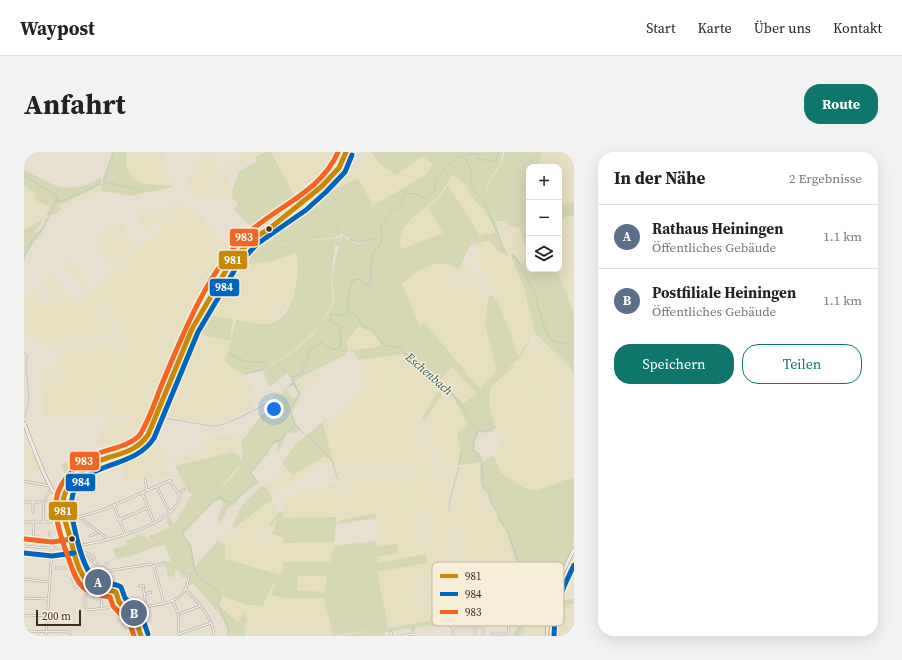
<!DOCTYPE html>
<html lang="de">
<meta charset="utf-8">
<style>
:root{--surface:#fff;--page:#f2f2f2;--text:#222;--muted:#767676;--line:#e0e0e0;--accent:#0f766e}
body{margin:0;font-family:"Source Serif 4",serif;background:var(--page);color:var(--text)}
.controls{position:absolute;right:12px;top:12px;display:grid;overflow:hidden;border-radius:8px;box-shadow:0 4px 16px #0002}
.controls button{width:36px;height:36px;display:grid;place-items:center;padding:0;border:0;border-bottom:1px solid var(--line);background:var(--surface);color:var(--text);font:20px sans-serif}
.scale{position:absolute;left:12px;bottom:10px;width:45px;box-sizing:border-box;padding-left:4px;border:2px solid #3d2e20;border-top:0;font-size:11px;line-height:14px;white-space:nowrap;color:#3d2e20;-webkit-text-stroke:3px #f7eed8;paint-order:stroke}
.you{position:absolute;left:250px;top:257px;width:14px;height:14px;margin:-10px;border:3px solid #fff;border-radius:50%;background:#1a73e8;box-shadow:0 0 0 6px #1a73e833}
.badge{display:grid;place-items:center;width:26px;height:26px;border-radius:50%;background:var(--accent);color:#fff;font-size:13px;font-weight:700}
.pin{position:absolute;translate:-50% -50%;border:2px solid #fff;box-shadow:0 1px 4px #0006}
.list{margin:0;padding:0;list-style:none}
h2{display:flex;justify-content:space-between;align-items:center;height:52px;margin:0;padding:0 16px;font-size:17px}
h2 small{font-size:13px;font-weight:400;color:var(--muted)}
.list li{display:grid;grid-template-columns:26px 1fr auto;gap:12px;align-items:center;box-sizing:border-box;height:64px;padding:0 16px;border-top:1px solid var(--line)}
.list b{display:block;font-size:15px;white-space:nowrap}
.list p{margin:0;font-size:13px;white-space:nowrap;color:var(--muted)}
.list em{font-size:13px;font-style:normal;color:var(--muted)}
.actions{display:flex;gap:8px;padding:12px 16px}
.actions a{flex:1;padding:9px 0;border:1px solid var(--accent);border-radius:16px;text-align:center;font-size:14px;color:var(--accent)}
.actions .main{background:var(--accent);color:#fff}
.icon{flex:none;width:22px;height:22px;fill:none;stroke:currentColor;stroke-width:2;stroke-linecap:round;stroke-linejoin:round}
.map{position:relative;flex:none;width:550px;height:484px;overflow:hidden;border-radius:16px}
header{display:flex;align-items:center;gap:24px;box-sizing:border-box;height:56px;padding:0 20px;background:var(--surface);border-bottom:1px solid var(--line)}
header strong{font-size:19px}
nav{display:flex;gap:22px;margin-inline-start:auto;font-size:14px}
.intro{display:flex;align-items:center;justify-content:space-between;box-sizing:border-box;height:96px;padding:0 24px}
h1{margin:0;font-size:28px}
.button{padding:10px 18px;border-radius:16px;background:var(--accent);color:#fff;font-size:14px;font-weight:700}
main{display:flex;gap:24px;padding:0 24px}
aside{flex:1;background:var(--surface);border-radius:16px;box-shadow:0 4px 16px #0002}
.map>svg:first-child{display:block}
.farmland{fill:#e6dfc2}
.green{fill:#d6d7b3;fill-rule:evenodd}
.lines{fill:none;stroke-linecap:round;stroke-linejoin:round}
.stream{stroke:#bcccc2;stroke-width:1}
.canal{stroke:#bcccc2;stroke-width:2}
.street-casing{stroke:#ada599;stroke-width:2.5}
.secondary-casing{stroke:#9c958a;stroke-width:4}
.street{stroke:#efebe3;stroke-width:1.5}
.secondary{stroke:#efebe3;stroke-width:3}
.bus-1-casing{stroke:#f7eed8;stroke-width:8}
.bus-2-casing{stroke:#f7eed8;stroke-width:8}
.bus-3-casing{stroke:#f7eed8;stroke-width:8}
.bus-1{stroke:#c88808;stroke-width:5}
.bus-2{stroke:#0065bd;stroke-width:5}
.bus-3{stroke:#f26522;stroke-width:5}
.bus-dot{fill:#3d2e20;stroke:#f7eed8;stroke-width:1.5}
.labels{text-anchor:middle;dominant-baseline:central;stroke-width:3;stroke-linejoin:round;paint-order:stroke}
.water-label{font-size:12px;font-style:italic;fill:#2f5d5a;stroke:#f7eed8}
.key{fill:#f7eed8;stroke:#bfb4a1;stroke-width:1}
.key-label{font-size:11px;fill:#3d2e20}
.line-badge{stroke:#f7eed8;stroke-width:1.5}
.badge-label{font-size:11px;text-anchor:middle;font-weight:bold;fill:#fff}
</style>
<header>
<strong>Waypost</strong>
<nav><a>Start</a><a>Karte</a><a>Über uns</a><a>Kontakt</a></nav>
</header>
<div class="intro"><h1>Anfahrt</h1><a class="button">Route</a></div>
<main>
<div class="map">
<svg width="550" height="484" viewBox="0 0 550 484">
<rect width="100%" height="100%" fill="#e7e0d1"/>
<g class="farmland">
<path d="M 104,0 L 138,0 L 148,33 L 130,33 L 111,27 L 105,21 L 102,9 Z"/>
<path d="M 223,0 L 237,0 L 205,18 L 194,18 L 194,16 Z"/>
<path d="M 248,0 L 318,0 L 309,18 L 276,49 Z"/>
<path d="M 346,0 L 353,11 L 369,21 L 373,25 L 372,23 L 400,4 L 409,13 L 401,23 L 378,37 L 378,34 L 373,26 L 377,36 L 349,53 L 334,26 L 309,40 L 307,31 L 319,19 Z"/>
<path d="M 519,0 L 550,0 L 550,51 L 535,52 L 535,15 L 513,15 Z"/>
<path d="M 179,2 L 192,6 L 193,45 L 166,47 L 165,26 Z"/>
<path d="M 194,19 L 204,20 L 209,47 L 196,48 Z"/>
<path d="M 429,23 L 442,33 L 450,48 L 461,58 L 470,80 L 456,84 L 424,33 Z"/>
<path d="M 0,33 L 12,42 L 11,47 L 26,55 L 22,64 L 0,76 L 0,55 L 3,54 L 0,53 Z"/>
<path d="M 77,33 L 75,39 L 67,43 L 48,51 L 38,57 L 35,53 Z"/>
<path d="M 147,50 L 179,63 L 178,72 L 185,75 L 187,75 L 197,88 L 211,99 L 164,179 L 118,286 L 114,291 L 74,294 L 73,290 L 81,266 L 100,268 L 101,265 L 82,261 L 96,199 L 88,163 L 73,133 L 74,131 L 103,110 L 109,97 L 132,83 L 140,70 L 144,51 Z"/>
<path d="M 404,55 L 419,81 L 377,97 L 375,91 L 383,72 Z"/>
<path d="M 142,56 L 139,69 L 122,78 L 112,60 Z"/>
<path d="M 550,63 L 550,162 L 533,117 L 535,117 L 535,68 Z"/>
<path d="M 476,68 L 482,69 L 486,74 L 496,76 L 505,103 L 505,105 L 498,111 L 489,101 L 485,101 L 483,99 L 472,69 Z"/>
<path d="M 96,69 L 111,93 L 107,97 L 101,109 L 89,118 L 69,87 Z"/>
<path d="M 461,89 L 466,89 L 474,99 L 486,105 L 498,133 L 510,180 L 494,206 L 477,157 L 456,123 L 454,110 L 454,93 Z"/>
<path d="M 271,101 L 274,119 L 272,137 L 265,151 L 250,168 L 244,171 L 234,171 L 181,162 L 211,110 L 224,113 L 238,111 Z"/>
<path d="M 44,106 L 66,135 L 61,138 L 39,111 Z"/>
<path d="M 439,110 L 452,124 L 463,143 L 461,173 L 473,219 L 456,237 L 401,171 L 396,175 L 378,132 L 397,117 L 413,111 L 420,111 L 435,117 L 419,130 L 419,132 L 424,136 L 420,131 L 431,124 Z"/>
<path d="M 28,121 L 49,150 L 72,134 L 81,150 L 90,180 L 52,190 L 43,197 L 29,198 L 14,191 L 0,176 L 0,147 L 11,137 L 25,155 L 30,152 L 16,133 Z"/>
<path d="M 336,175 L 346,179 L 359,194 L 324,199 L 324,187 Z"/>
<path d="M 169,181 L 206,189 L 202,212 L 218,222 L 229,236 L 231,241 L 229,252 L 221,259 L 192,273 L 183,273 L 135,261 Z"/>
<path d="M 91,184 L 94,200 L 93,208 L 79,266 L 20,266 L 17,219 L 32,219 L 32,207 L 55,191 Z"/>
<path d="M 511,185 L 541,212 L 550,224 L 550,251 L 545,256 L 525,244 L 513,233 L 494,211 Z"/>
<path d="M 379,202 L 381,205 L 358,244 L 336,240 L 338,231 L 334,208 Z"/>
<path d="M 382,206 L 417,235 L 398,266 L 377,253 L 400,270 L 411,314 L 388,315 L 315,328 L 299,272 L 302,267 L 324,252 L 333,240 L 356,244 L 377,253 L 359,244 Z"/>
<path d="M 493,212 L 512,234 L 550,262 L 550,325 L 513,338 L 502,337 L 477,321 L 470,303 L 475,295 L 475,286 L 468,261 L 468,235 L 469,232 Z"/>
<path d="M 428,215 L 451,242 L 438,251 L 415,229 Z"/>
<path d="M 294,218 L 299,225 L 277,239 L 275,238 L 271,231 Z"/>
<path d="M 419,238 L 431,248 L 443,274 L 433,281 L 436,297 L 434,313 L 414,314 L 401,270 Z"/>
<path d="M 215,282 L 216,291 L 210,300 L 151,314 L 148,306 L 178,298 L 176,287 Z"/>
<path d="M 0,292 L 14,307 L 17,316 L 10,320 L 7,314 L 3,315 L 6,324 L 0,323 Z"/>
<path d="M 143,294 L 146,304 L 141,305 L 146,323 L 102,330 L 94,305 L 122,297 Z"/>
<path d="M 301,303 L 306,308 L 248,345 L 243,336 L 261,315 L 270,323 Z"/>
<path d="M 456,311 L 456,334 L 464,342 L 465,349 L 472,359 L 474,368 L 483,380 L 492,409 L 498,418 L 478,423 L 479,426 L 459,432 L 458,457 L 449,459 L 426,450 L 427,456 L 416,460 L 408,460 L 410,467 L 365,475 L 362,459 L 393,453 L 408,441 L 406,438 L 413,432 L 410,428 L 418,417 L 428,395 L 432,395 L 435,398 L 446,407 L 457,426 L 447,406 L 434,396 L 430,389 L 426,359 L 428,346 L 437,315 Z"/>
<path d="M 435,314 L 424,355 L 429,388 L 418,415 L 412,424 L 404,422 L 404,361 L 387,359 L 386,316 Z"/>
<path d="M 384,317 L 387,364 L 402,362 L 402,402 L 353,411 L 353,405 L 374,401 L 373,391 L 353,395 L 351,362 L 314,369 L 314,330 Z"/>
<path d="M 313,331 L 313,365 L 259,366 L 258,346 Z"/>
<path d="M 249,348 L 254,361 L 242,379 L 217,372 Z"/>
<path d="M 216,372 L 259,385 L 259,392 L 310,390 L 306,410 L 260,410 L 257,423 L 201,407 L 201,395 L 196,388 L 197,385 Z"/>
<path d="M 403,411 L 403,422 L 408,429 L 399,444 L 391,452 L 361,459 L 353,420 Z"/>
<path d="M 274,424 L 303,424 L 300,440 L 272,438 Z"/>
<path d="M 247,443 L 260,446 L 300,446 L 308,484 L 221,484 L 220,461 L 214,471 L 195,451 L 199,444 L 223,453 L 222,456 L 227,463 L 227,455 L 239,455 Z"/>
<path d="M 550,452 L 550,484 L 527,484 L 530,456 Z"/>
<path d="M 524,454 L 522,484 L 495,484 L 500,479 L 500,470 L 508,458 Z"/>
</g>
<g class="green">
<path d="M 89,0 L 103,0 C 97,33 123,33 148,33 L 148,35 L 106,44 L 77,39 L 78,32 L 81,30 L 79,26 Z"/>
<path d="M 241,0 L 247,0 L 274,50 L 232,79 L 210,58 L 214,50 L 209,47 L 208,39 L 215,19 L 233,10 L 231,5 Z"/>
<path d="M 323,0 L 330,0 L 307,29 L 306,32 L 309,39 L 334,26 L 349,53 L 320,70 L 317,82 L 309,86 L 289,87 L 246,93 L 240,93 L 230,88 L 304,30 L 318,12 Z"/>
<path d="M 347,0 L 479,0 L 475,15 L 471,17 L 472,18 C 466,26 461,33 463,42 C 463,26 479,17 481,0 L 519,0 L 513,15 L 505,15 C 505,23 502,40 505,45 L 505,103 C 501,95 499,86 496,76 L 486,74 L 482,69 L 472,69 L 464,44 L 478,91 L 486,105 L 474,99 L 466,89 L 461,89 L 448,94 L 455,86 L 445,95 L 435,117 C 414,104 394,117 378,132 L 396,175 L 401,171 L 456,237 L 473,219 L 461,173 L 464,145 L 467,143 C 478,149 489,192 494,205 L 510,180 L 497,205 L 483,218 L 493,212 L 470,232 L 470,230 C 461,243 468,263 472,276 L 466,281 L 455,280 L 451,289 L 451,299 L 456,301 L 459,309 L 453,311 L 434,313 L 436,297 L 433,281 L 443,273 L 431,248 L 420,238 L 401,269 L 398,266 L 417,235 L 382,206 L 359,244 L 380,208 L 379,202 L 334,208 L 331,201 L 324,199 L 321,203 L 281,223 L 269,231 L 263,221 L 246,235 L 239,222 L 243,216 L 268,201 L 290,182 L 309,153 L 310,143 L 308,122 L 318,84 L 333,92 L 356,87 L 333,91 L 318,82 L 320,70 L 390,30 L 401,23 L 409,13 L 399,4 L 372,23 L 354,10 ZM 430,21 L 429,23 L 442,33 L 450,48 L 461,58 L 472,80 L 460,84 L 464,82 L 463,81 L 456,84 L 424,33 L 413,48 L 404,55 L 419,81 L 378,97 L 375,91 L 378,80 L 359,86 L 377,80 L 387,67 L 413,46 ZM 337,172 L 336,175 L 346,179 L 358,194 L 324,199 L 323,188 ZM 428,215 L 453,242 L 439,251 L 415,229 Z"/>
<path d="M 0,17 C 28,34 46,44 77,26 L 78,28 L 77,33 L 35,53 L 38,57 L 31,62 L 22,64 L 26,55 L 10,47 L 12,42 L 0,33 Z"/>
<path d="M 550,51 L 550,63 L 535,68 L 535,52 Z"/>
<path d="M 24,66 L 17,82 L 3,100 L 0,111 L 0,78 L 19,67 L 16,73 L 10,79 L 13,81 L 19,74 L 21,67 Z"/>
<path d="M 316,86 L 316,94 L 311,93 L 307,126 L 309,149 L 295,175 L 269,199 L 239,218 L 218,222 L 203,212 L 202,208 L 212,168 C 222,168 232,173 243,172 C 271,169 277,122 272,101 C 252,108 232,115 211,110 L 221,97 L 230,90 C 251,96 265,90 285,88 C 295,87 306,88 316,86 Z"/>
<path d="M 489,101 L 497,111 L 505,105 L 505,117 L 533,117 L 535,122 L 550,162 L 550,222 L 544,213 L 511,181 L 499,133 L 487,104 Z"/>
<path d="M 181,163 L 209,167 L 206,189 L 169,181 Z"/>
<path d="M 271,231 L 277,241 L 268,261 L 270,268 L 278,278 L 270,281 L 266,280 L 261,284 L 260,290 L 253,300 L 254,291 L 250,291 L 227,322 L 233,327 L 235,331 L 217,344 L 209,354 L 205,355 L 196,371 L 194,371 L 195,362 L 200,351 L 196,348 L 191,349 L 161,380 L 160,383 L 168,395 L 171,415 L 167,419 L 164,418 L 164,425 L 158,426 L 154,418 L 150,419 L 151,424 L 144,425 L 141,410 L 147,409 L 141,393 C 124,395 110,405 93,407 L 89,397 L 103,393 L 102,389 L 112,385 L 111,382 L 119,383 L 128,392 L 132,392 L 129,391 L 123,385 L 145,376 L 142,367 L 145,364 L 150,373 L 168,342 L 164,340 L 151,314 L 210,300 L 218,308 L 217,311 L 193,340 C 210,323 223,315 217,289 L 226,280 L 224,278 C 240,265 246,249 263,238 L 267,245 L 272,246 L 274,242 L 269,232 Z"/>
<path d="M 302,267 L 299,272 L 309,309 L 301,304 L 269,323 L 258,312 L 271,293 Z"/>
<path d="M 72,301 L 72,305 L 41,323 L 37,312 Z"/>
<path d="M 470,303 L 477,321 L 502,337 L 513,338 L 550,325 L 550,389 L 544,402 L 550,391 L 550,395 L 527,441 L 527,438 L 526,441 C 489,420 495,430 459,436 L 459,432 L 478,426 L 478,423 L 498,418 L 491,409 L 483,380 L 474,368 L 472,359 L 465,349 L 464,342 C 453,336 457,322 456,311 Z"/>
<path d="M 238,333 L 243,336 L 249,347 L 210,376 L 208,375 L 218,353 Z"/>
<path d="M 259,360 L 259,366 L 313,365 L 310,390 L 260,391 L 259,385 L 248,382 L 252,370 L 250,369 L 248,375 L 245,374 L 254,361 Z"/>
<path d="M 351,361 L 352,369 L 349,367 L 313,372 L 314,369 Z"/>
<path d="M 194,388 L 201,393 L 201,407 L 257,423 L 260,410 L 306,410 L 310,394 L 352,389 L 353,395 L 373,391 L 374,401 L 353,405 L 353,411 L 402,402 L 403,411 L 353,420 L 364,473 L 363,476 L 309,484 L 300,446 C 283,446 264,448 247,443 L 252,431 L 249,432 L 239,454 L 223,453 L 199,444 L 195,451 L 196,454 L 214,470 L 220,460 L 224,469 L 221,471 L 221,484 L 203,484 C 207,468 178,444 169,431 L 162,436 L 166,421 ZM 274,424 L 303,424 L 300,440 L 273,438 Z"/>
<path d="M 540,418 L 542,419 L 531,445 L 531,449 L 550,447 L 550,452 L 530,454 L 528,457 L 526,484 L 524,484 C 526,458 529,442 540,418 Z"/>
<path d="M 491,428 C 504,427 514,437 525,442 L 523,451 L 510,452 L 511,455 L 500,470 L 500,479 L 495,484 L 488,484 L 500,462 L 499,456 L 503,453 L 500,429 L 494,429 L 463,437 L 461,439 L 460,461 L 461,437 Z"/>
<path d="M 452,459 L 453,462 L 458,462 L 458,464 L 454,465 L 454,467 L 361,480 L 360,484 L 317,484 L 427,465 L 430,461 L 437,460 L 438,464 L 438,461 L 444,461 L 444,463 L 447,463 L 447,460 Z"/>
</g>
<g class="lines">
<g class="stream">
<path d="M 89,0 L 79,31 L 83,30 L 119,39"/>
<path d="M 442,5 L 447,21 L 447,34 L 463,56 L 480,98"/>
<path d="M 0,25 L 5,25 L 10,30 L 32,43 L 33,47 L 20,75 L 8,89 L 0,105"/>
<path d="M 32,48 L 39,49 L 76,32"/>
<path d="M 270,56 L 280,48"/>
<path d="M 230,83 L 256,65"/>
<path d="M 326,87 L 335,90 L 354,86"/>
<path d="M 488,102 C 492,107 497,112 499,118 C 504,127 507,136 514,144 L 512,150 C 517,160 520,181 528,188 C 532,191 535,190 540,191 C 543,192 547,196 550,198"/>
<path d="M 0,200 L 3,202 L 2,214 L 5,246 L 1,266"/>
<path d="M 205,202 L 221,209 L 242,211"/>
<path d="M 253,211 L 267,224"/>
<path d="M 220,222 L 239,218 L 245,213"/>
<path d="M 259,239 L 267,233"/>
<path d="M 250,246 L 255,242"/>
<path d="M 134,265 L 187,274"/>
<path d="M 189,274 C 200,275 237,255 247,249"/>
<path d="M 272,274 L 280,282"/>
<path d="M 455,278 L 462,279 L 471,275"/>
<path d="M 283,283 L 308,309 L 314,328"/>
<path d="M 457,309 L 455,303 L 447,297 L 454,278 L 448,272 L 432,246 L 424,238 L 392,213 L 375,195 L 360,193 L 349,177 L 338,174 L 335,167 L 325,159 L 323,150 L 327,131 L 331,128 L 335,127 L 340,132 L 344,133 L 346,130 L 348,103 L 358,90 L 357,77 L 359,71 L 366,61 L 378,52 L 380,41 L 394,42 L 401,46 L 411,38 L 412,27 L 426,11 L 432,6 L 445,2 L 454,2 L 455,7 L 472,10 L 474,0"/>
<path d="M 458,311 L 459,335 L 467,342 L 466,347 C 476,367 488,385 493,407 C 494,412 498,414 500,418 C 501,420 502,424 502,427"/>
<path d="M 435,312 L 438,299"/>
<path d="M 425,359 L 426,348 L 435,315"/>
<path d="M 204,484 L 204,475 L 194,452 L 196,445 L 193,438 L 180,430 L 171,419 L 166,393 L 158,382 L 160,378 L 193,346 L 197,345 L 204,350 L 209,350 L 230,330 L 231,325 L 226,321 L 241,304 L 250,289 L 257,288 L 261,280 L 271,274 L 266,257 L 275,243 L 268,225 L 279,222 L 278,214 L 285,206 L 284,199 L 297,190 L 309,198 L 316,196 C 318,190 315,181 317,174 L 306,170 L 307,162 L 321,163 L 324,160"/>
<path d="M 493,484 L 497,471 L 505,460 L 503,430"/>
</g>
<path class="canal" d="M 267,233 L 270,231"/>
<g class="street-casing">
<g id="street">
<path d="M 121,327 L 123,338"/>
<path d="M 0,329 L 25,334"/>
<path d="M 133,335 L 146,361"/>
<path d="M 118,340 L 130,371"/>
<path d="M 155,342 L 160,337"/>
<path d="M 0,350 L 18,350"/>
<path d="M 9,350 L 9,361"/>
<path d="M 90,353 L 101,383"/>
<path d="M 55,365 L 84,387"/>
<path d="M 95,368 L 123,356"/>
<path d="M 0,370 L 26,370 L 32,364 L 40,362 L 55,365 L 81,357 L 147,328"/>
<path d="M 9,370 L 10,394"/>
<path d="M 20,370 L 19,350 L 22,348 L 22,344 L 27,338"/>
<path d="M 66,384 L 73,381"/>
<path d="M 9,385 L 15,385"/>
<path d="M 46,385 L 53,382"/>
<path d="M 0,394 C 9,395 18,396 27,396 C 57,397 142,378 155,349 L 155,342 L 145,329"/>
<path d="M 52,394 L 58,402 L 83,419 L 127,412 L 130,414"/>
<path d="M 57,399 L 69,404 L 71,408 L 71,411"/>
<path d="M 51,404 C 43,410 49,427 51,436 L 61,429"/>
<path d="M 130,414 L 140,451"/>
<path d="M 130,414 L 140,411"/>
<path d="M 32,416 L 47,416"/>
<path d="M 78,417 L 83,411"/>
<path d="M 62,426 L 73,414"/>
<path d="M 0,427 L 25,430"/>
<path d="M 115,434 L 119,433 L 122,454"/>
<path d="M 70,437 L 66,438 L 61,444 L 61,454 L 64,458 L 91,455 L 97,452"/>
<path d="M 77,437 L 78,457"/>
<path d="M 161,437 C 174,449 189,466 190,484"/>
<path d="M 121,442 L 127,440"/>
<path d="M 0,446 L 24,447"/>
<path d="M 149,449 L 155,465 L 154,484"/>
<path d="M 106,460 C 123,450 152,457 162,436 C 164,432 164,426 166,421"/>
<path d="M 156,462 L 176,454"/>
<path d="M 0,464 L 31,463 L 37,467"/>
<path d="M 459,470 L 474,468 L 484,472 L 485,480 L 482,484"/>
<path d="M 410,473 L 422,472 L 429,475 L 458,475"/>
<path d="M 485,473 L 487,471 L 488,463 L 496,463"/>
<path d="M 429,475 L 429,484"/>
<path d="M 389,477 L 389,484"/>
<path d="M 0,479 L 46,480 L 47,484"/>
<path d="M 367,480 L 368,484"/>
<path d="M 155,482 L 187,471"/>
<path d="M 468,482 L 482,482"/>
<path d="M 22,484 L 28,397 L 25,380"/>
<path d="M 378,484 L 388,482"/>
<path d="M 451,484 L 451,476"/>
<path d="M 459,484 L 459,463"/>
</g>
</g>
<g class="secondary-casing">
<g id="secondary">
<path d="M 0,271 C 7,288 25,343 39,350"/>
<path d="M 117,484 L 112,468 L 95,450 L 92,440 C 86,436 78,439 71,436 C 56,429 48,394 44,379 C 42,370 38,359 39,349 C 41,333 62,313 77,308 C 95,301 114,301 124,283 L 168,177 L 207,110 L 228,87 L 278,52 L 297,35 L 315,16 L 322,0"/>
<path d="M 523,484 L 524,460 L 528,443 L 550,397"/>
</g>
</g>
<use href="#street" class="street"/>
<use href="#secondary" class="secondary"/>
<g class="bus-1-casing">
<path id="bus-1" d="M 117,484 L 112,468 L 95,450 L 92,440 C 85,437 78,439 71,436 C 55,428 50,401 46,385 C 43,374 37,361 39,349 C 42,329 64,312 83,306 C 99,301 114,298 124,283 L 168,177 L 207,110 L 228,87 L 245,77 L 297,35 L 315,16 L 322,0"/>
</g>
<g class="bus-2-casing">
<g id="bus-2">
<path d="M 0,401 L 28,404 L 50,401"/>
<path d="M 124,482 L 118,465 L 101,446 L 97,435 C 89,430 81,433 74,429 C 60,422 53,388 50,374 C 32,303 106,325 130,286 L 174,180 L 213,114 L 233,92 L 282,58 L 302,40 L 321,20 L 328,3"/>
<path d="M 530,484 C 531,452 536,442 550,413"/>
</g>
</g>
<g class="bus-3-casing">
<g id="bus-3">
<path d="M 1,387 L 28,390 L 48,387"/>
<path d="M 110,484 L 106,472 L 89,454 L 86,445 C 58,441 54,434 45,408 C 39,391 30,367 32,348 C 35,328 55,310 73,302 C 87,296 103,295 115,284 C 125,269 131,249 138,232 C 158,184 184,118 223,82 C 253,54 297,40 314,0"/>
</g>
</g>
<use href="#bus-1" class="bus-1"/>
<use href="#bus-2" class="bus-2"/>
<use href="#bus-3" class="bus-3"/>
</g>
<g class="bus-dot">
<circle cx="245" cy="77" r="3.5"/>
<circle cx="48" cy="387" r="3.5"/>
</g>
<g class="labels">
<g class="water-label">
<text transform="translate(405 222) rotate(41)">Eschenbach</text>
</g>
</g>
<rect x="408" y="410" width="132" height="64" rx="6" class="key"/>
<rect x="416" y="422" width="18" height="4" fill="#c88808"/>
<rect x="416" y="440" width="18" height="4" fill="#0065bd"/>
<rect x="416" y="458" width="18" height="4" fill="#f26522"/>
<g class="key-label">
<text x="441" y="428">981</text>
<text x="441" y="446">984</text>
<text x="441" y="464">983</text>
</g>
<g class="line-badge">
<rect x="205" y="76" width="30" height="19" rx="4" fill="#f26522"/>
<rect x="194" y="98" width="30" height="20" rx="4" fill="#c88808"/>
<rect x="185" y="126" width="31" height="19" rx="4" fill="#0065bd"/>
<rect x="45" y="299" width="31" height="20" rx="4" fill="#f26522"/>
<rect x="41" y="321" width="31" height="19" rx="4" fill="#0065bd"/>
<rect x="24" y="349" width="30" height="20" rx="4" fill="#c88808"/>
</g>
<g class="badge-label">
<text x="220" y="89">983</text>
<text x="209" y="112">981</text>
<text x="200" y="139">984</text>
<text x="60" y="313">983</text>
<text x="57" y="334">984</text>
<text x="39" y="363">981</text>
</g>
</svg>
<div class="controls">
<button>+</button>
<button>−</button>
<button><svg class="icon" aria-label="layers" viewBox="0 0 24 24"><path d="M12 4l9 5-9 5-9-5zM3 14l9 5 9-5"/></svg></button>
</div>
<div class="scale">200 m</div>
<div class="you"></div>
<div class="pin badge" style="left:74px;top:430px;background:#5c6f8a">A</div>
<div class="pin badge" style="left:110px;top:461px;background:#5c6f8a">B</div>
</div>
<aside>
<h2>In der Nähe<small>2 Ergebnisse</small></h2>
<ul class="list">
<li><span class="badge" style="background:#5c6f8a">A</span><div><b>Rathaus Heiningen</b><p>Öffentliches Gebäude</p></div><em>1.1 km</em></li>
<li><span class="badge" style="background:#5c6f8a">B</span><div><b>Postfiliale Heiningen</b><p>Öffentliches Gebäude</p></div><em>1.1 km</em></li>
</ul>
<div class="actions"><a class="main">Speichern</a><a>Teilen</a></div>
</aside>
</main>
